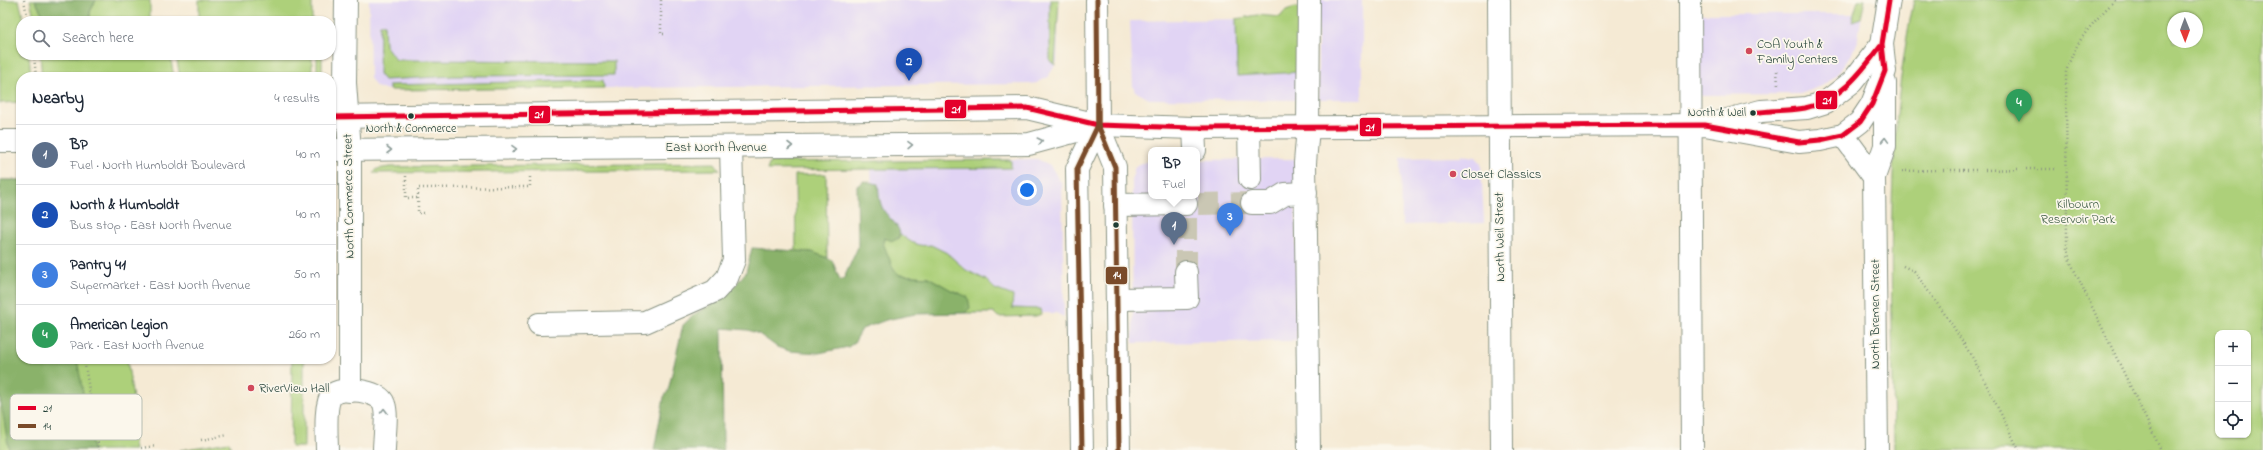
<!DOCTYPE html>
<meta charset="utf-8">
<style>
:root{--surface:#fff;--page:#f6f6f7;--text:#1f2937;--muted:#747a83;--line:#e0e1e3;--accent:#d93025}
body{margin:0;font-family:"Indie Flower",sans-serif;background:var(--page);color:var(--text)}
.controls{position:absolute;right:12px;bottom:12px;display:grid;overflow:hidden;border-radius:8px;box-shadow:0 1px 3px #0004}
.controls button{width:36px;height:36px;display:grid;place-items:center;padding:0;border:0;border-bottom:1px solid var(--line);background:var(--surface);color:var(--text);font:20px sans-serif}
.compass{position:absolute;left:2167px;top:12px;width:36px;height:36px;border-radius:50%;background:var(--surface);box-shadow:0 1px 3px #0004;rotate:179deg}
.you{position:absolute;left:1027px;top:190px;width:14px;height:14px;margin:-10px;border:3px solid #fff;border-radius:50%;background:#1a73e8;box-shadow:0 0 0 6px #1a73e833}
.badge{display:grid;place-items:center;width:26px;height:26px;border-radius:50%;background:var(--accent);color:#fff;font-size:13px;font-weight:700}
.pin{position:absolute;translate:-50% -33px;filter:drop-shadow(0 1px 2px #0008)}
.pin::after{content:'';position:absolute;top:21px;width:14px;height:12px;background:inherit;clip-path:polygon(0 0,100% 0,50% 100%)}
.popup{position:absolute;left:1148px;top:147px;width:52px;height:52px;box-sizing:border-box;display:grid;place-content:center;border-radius:8px;background:var(--surface);filter:drop-shadow(0 1px 3px #0005);font-size:13px;white-space:nowrap;color:var(--muted)}
.popup b{font-size:15px;color:var(--text)}
.popup::after{content:'';position:absolute;left:50%;top:100%;margin-left:-8px;border:8px solid transparent;border-top-color:var(--surface)}
.list{margin:0;padding:0;list-style:none}
h2{display:flex;justify-content:space-between;align-items:center;height:52px;margin:0;padding:0 16px;font-size:17px}
h2 small{font-size:13px;font-weight:400;color:var(--muted)}
.list li{display:grid;grid-template-columns:26px 1fr auto;gap:12px;align-items:center;box-sizing:border-box;height:60px;padding:0 16px;border-top:1px solid var(--line)}
.list b{display:block;font-size:15px;white-space:nowrap}
.list p{margin:0;font-size:13px;white-space:nowrap;color:var(--muted)}
.list em{font-size:13px;font-style:normal;color:var(--muted)}
.icon{flex:none;width:22px;height:22px;fill:none;stroke:currentColor;stroke-width:2;stroke-linecap:round;stroke-linejoin:round}
.map{position:relative;flex:none;width:2263px;height:450px;overflow:hidden}
.search{position:absolute;background:var(--surface);box-shadow:0 1px 3px #0004;left:16px;top:16px;width:320px;height:44px;display:flex;align-items:center;gap:10px;box-sizing:border-box;padding:0 14px;border-radius:16px;color:var(--muted);font-size:15px}
.panel{position:absolute;background:var(--surface);box-shadow:0 1px 3px #0004;left:16px;top:72px;width:320px;height:292px;border-radius:16px}
.map>svg:first-child{display:block}
.built{fill:#e1d4f4}
.green{fill:#add07a;stroke:#668657;fill-rule:evenodd}
.forest{fill:#8ab26a;stroke:#54784f}
.lines{fill:none;stroke-linecap:round;stroke-linejoin:round}
.minor-tunnel{stroke:#cac7b4;stroke-width:22;stroke-dasharray:22 11;stroke-linecap:butt}
.minor-casing{stroke:#8a9484;stroke-width:24}
.major-casing{stroke:#8a9484;stroke-width:24}
.path{stroke:#8a9484;stroke-width:2.5;stroke-dasharray:1 3;stroke-linecap:butt}
.minor{stroke:#fff;stroke-width:22}
.major{stroke:#fff;stroke-width:22}
.bus-1-casing{stroke:#fbf7ec;stroke-width:8}
.bus-2-casing{stroke:#fbf7ec;stroke-width:8}
.bus-1{stroke:#e4002b;stroke-width:5}
.bus-2{stroke:#7a4b2a;stroke-width:5}
.oneway{stroke:#8f9e9a}
.poi-dot{fill:#d1495b;stroke:#fbf7ec;stroke-width:1.5}
.bus-dot{fill:#1f3d34;stroke:#fbf7ec;stroke-width:1.5}
.labels{text-anchor:middle;dominant-baseline:central;stroke-width:3.5;stroke-linejoin:round;paint-order:stroke}
.bus-label{font-size:12px;fill:#1f3d34;stroke:#fbf7ec;text-anchor:end}
.poi-label{font-size:13px;fill:#1f3d34;stroke:#fbf7ec;text-anchor:start}
.street-label{font-size:13px;fill:#1f3d34;stroke:#fbf7ec}
.park-label{font-size:13px;fill:#3b5a42;stroke:#fbf7ec}
.key{fill:#fbf7ec;stroke:#b9bfb5;stroke-width:1}
.key-label{font-size:11px;fill:#1f3d34}
.line-badge{stroke:#fbf7ec;stroke-width:1.5}
.badge-label{font-size:11px;text-anchor:middle;font-weight:bold;fill:#fff}
</style>
<div class="map">
<svg width="2263" height="450" viewBox="0 0 2263 450">
<rect width="100%" height="100%" fill="#fbf7ec"/>
<filter id="ink" filterUnits="userSpaceOnUse"><feTurbulence type="fractalNoise" baseFrequency=".025" numOctaves="2"/><feDisplacementMap in="SourceGraphic" scale="8" xChannelSelector="R" yChannelSelector="G"/><feConvolveMatrix kernelMatrix="1 2 1 2 8 2 1 2 1" color-interpolation-filters="sRGB"/></filter>
<filter id="wash" filterUnits="userSpaceOnUse"><feTurbulence type="fractalNoise" baseFrequency=".012" numOctaves="4" result="noise"/><feDisplacementMap in="SourceGraphic" scale="16" xChannelSelector="R" yChannelSelector="G"/><feGaussianBlur stdDeviation="0.9" result="paint"/><feColorMatrix in="noise" values="0 0 0 0 0 0 0 0 0 0 0 0 0 0 0 0 0 1.4 0 .05"/><feComposite in="paint" operator="in"/></filter>
<g filter="url(#wash)">
<rect width="100%" height="100%" fill="#f5ead4"/>
<g class="built">
<path d="M 369,0 L 1059,0 L 1057,62 L 1048,77 L 1037,83 L 1029,84 L 388,90 L 376,87 L 370,78 Z"/>
<rect x="1318" y="0" width="44" height="99"/>
<path d="M 1698,14 L 1862,14 L 1858,38 L 1851,56 L 1837,74 L 1822,86 L 1800,94 L 1699,95 Z"/>
<path d="M 1300,18 L 1300,100 L 1149,99 L 1135,91 L 1133,86 L 1130,21 Z"/>
<path d="M 1461,155 L 1476,157 L 1481,163 L 1484,223 L 1402,225 L 1401,158 L 1461,157 Z"/>
<path d="M 1037,159 L 1050,165 L 1062,184 L 1064,317 L 1056,313 L 874,314 L 871,161 Z"/>
<path d="M 1295,159 L 1297,341 L 1133,343 L 1132,180 L 1134,169 L 1137,165 L 1151,160 L 1151,196 L 1197,196 L 1197,160 Z"/>
</g>
<g class="green">
<path d="M 0,0 L 19,0 L 24,21 L 21,21 L 21,55 L 29,55 L 31,77 L 21,77 L 21,102 L 0,103 Z"/>
<path d="M 30,0 L 35,0 L 46,21 L 35,21 Z"/>
<path d="M 96,0 L 150,0 L 150,21 L 90,21 L 90,12 Z"/>
<rect x="199" y="0" width="113" height="21"/>
<path d="M 1050,0 L 1059,0 L 1055,65 L 1050,61 Z"/>
<path d="M 1858,0 L 1865,0 L 1861,18 L 1852,21 Z"/>
<path d="M 1914,0 L 2263,0 L 2263,450 L 1894,450 C 1893,301 1882,147 1914,0 ZM 2173,18 L 2197,18 L 2197,42 L 2173,42 ZM 2218,333 L 2248,333 L 2248,435 L 2218,435 Z"/>
<path d="M 1295,7 L 1300,8 L 1300,72 L 1237,76 L 1236,19 L 1257,15 L 1280,17 L 1286,10 Z"/>
<path d="M 380,24 L 384,24 L 385,45 L 396,60 L 614,61 L 614,75 L 452,76 L 384,80 L 379,74 Z"/>
<path d="M 40,55 L 170,55 L 174,77 L 42,77 Z"/>
<path d="M 176,55 L 312,55 L 312,77 L 180,77 Z"/>
<rect x="317" y="55" width="5" height="22"/>
<path d="M 603,80 L 604,88 L 389,90 L 389,85 Z"/>
<path d="M 1011,160 L 1011,168 L 767,170 L 770,162 Z"/>
<path d="M 715,163 L 720,170 L 373,173 L 377,169 L 390,167 Z"/>
<path d="M 826,174 L 827,258 L 812,252 L 796,251 L 795,175 Z"/>
<path d="M 0,180 L 21,180 L 21,359 L 127,359 L 137,425 L 131,427 L 135,450 L 0,450 Z"/>
<path d="M 900,234 C 912,243 917,247 931,245 L 947,253 L 966,270 L 986,280 L 995,289 L 1013,296 L 1012,308 L 1040,309 L 1041,314 L 1036,316 L 998,317 L 994,313 L 965,313 L 970,308 L 960,293 L 951,290 L 928,277 L 899,275 C 891,266 881,250 884,238 L 898,239 Z"/>
<path d="M 292,359 L 304,359 L 304,447 L 291,447 Z"/>
<path d="M 229,442 L 231,450 L 180,450 Z"/>
</g>
<g class="forest">
<path d="M 35,0 L 96,0 L 90,12 L 90,21 L 46,21 Z"/>
<path d="M 0,180 L 21,180 L 21,359 L 77,359 L 93,450 L 9,450 L 0,397 Z"/>
<path d="M 864,181 L 878,184 C 879,192 879,202 883,209 C 887,218 911,233 893,241 L 884,238 L 883,243 L 893,268 L 899,275 L 928,277 L 951,290 L 968,297 L 970,308 L 965,313 L 915,314 L 886,320 L 862,329 L 854,343 L 848,347 L 819,353 L 789,351 L 777,347 L 759,334 L 748,330 L 722,328 L 723,450 L 654,450 L 664,397 L 668,391 L 683,325 L 696,313 L 721,300 L 732,289 L 746,272 L 752,248 L 812,252 L 832,260 L 840,280 L 844,278 L 858,247 L 857,186 Z"/>
</g>
</g>
<g filter="url(#ink)">
<g class="lines">
<g class="minor-tunnel">
<path d="M 1198,204 L 1252,203"/>
<path d="M 1186,218 L 1186,272"/>
</g>
<g class="minor-casing">
<g id="minor">
<path d="M 346,0 L 345,83 L 350,150 L 350,391"/>
<path d="M 1097,0 L 1098,125"/>
<path d="M 1309,0 L 1308,127 L 1305,163 L 1309,450"/>
<path d="M 1499,0 L 1502,450"/>
<path d="M 1690,0 L 1692,450"/>
<path d="M 1249,127 L 1250,179"/>
<path d="M 1194,128 L 1195,150"/>
<path d="M 1874,177 L 1877,450"/>
<path d="M 1252,203 L 1270,203 L 1285,194 L 1306,193"/>
<path d="M 1115,205 L 1186,204"/>
<path d="M 1117,299 L 1187,298 L 1186,272"/>
<path d="M 539,324 L 645,322 L 715,291 L 727,278 L 734,260 L 731,147"/>
<path d="M 327,450 C 327,438 324,404 332,395 C 341,386 380,390 384,404 C 388,415 384,438 384,450"/>
</g>
</g>
<g class="major-casing">
<g id="major">
<path d="M 331,117 L 1027,108 L 1098,125 L 1194,128 L 1705,125 L 1799,142 L 1820,140 L 1843,135 L 1860,122 L 1872,104 L 1885,71 L 1882,44 L 1889,0"/>
<path d="M 1712,124 L 1761,111 L 1807,108 L 1826,102 L 1852,82 L 1882,44"/>
<path d="M 1098,125 L 1115,167 L 1119,450"/>
<path d="M 1843,135 L 1874,177"/>
<path d="M 0,141 L 21,141"/>
<path d="M 331,150 L 1029,144 L 1095,126"/>
<path d="M 1874,177 L 1885,146 L 1885,83"/>
<path d="M 1082,450 L 1077,169 L 1098,125"/>
</g>
</g>
<g class="path">
<path d="M 24,0 L 28,21"/>
<path d="M 661,0 L 661,34 L 664,34"/>
<path d="M 2115,0 C 2092,24 2076,39 2066,72 L 2067,249 L 2070,261 L 2161,450"/>
<path d="M 34,55 L 36,77"/>
<path d="M 1777,71 L 1778,85"/>
<path d="M 2026,169 L 2057,169"/>
<path d="M 1943,170 L 1979,170"/>
<path d="M 1985,170 L 2021,169"/>
<path d="M 1902,171 L 1938,170"/>
<path d="M 406,176 L 406,198 L 418,198"/>
<path d="M 424,213 L 418,213 L 418,188 L 530,187 L 530,175"/>
<path d="M 1903,266 L 1914,271 L 1951,323 L 1974,360 L 2019,450"/>
<path d="M 84,359 L 99,450"/>
<path d="M 201,440 L 228,435"/>
<path d="M 141,448 L 156,446"/>
</g>
<use href="#minor" class="minor"/>
<use href="#major" class="major"/>
<g class="bus-1-casing">
<g id="bus-1">
<path d="M 1753,113 C 1770,110 1788,111 1805,108 C 1839,101 1860,74 1880,47"/>
<path d="M 331,117 L 1027,108 L 1098,125 L 1194,128 L 1705,125 L 1799,142 L 1820,140 L 1843,135 L 1860,122 L 1872,104 L 1885,71 L 1882,44 L 1889,0"/>
</g>
</g>
<g class="bus-2-casing">
<g id="bus-2">
<path d="M 1098,104 L 1098,125 L 1115,167 L 1119,450"/>
<path d="M 1082,450 L 1077,169 L 1098,125 L 1097,0"/>
</g>
</g>
<use href="#bus-1" class="bus-1"/>
<use href="#bus-2" class="bus-2"/>
</g>
<defs><path id="oneway-chevron" d="M-2-3.5L2.5 0L-2 3.5" fill="none" stroke-width="1.6" stroke-linecap="round" stroke-linejoin="round"/></defs>
<g class="oneway">
<use href="#oneway-chevron" transform="translate(1885 140) rotate(-88)"/>
<use href="#oneway-chevron" transform="translate(1040 141) rotate(-14)"/>
<use href="#oneway-chevron" transform="translate(910 145) rotate(-1)"/>
<use href="#oneway-chevron" transform="translate(790 146)"/>
<use href="#oneway-chevron" transform="translate(514 149) rotate(-1)"/>
<use href="#oneway-chevron" transform="translate(389 150)"/>
<use href="#oneway-chevron" transform="translate(384 411) rotate(-89)"/>
</g>
</g>
<g class="poi-dot">
<circle cx="1749" cy="51" r="4"/>
<circle cx="1453" cy="174" r="4"/>
<circle cx="251" cy="388" r="4"/>
</g>
<g class="bus-dot">
<circle cx="1753" cy="113" r="3.5"/>
<circle cx="411" cy="116" r="3.5"/>
<circle cx="1116" cy="225" r="3.5"/>
</g>
<g class="labels">
<g class="bus-label">
<text x="1746" y="113">North &amp; Weil</text>
<text x="411" y="129" text-anchor="middle">North &amp; Commerce</text>
</g>
<g class="poi-label">
<text x="1757" y="44">COA Youth &amp;<tspan x="1757" dy="15">Family Centers</tspan></text>
<text x="1461" y="174">Closet Classics</text>
<text x="259" y="388">RiverView Hall</text>
</g>
<g class="street-label">
<text x="716" y="147">East North Avenue</text>
<text transform="translate(349 196) rotate(-91)">North Commerce Street</text>
<text transform="translate(1500 237) rotate(-91)">North Weil Street</text>
<text transform="translate(1875 314) rotate(-90)">North Bremen Street</text>
</g>
<g class="park-label">
<text x="2078" y="204">Kilbourn<tspan x="2078" dy="15">Reservoir Park</tspan></text>
</g>
</g>
<rect x="10" y="394" width="132" height="46" rx="6" class="key"/>
<rect x="18" y="406" width="18" height="4" fill="#e4002b"/>
<rect x="18" y="424" width="18" height="4" fill="#7a4b2a"/>
<g class="key-label">
<text x="43" y="412">21</text>
<text x="43" y="430">14</text>
</g>
<g class="line-badge">
<rect x="1815" y="90" width="23" height="20" rx="4" fill="#e4002b"/>
<rect x="944" y="99" width="23" height="20" rx="4" fill="#e4002b"/>
<rect x="528" y="105" width="23" height="19" rx="4" fill="#e4002b"/>
<rect x="1359" y="117" width="23" height="20" rx="4" fill="#e4002b"/>
<rect x="1105" y="266" width="23" height="19" rx="4" fill="#7a4b2a"/>
</g>
<g class="badge-label">
<text x="1827" y="104">21</text>
<text x="956" y="113">21</text>
<text x="539" y="118">21</text>
<text x="1370" y="131">21</text>
<text x="1117" y="279">14</text>
</g>
</svg>
<div class="controls">
<button>+</button>
<button>−</button>
<button><svg class="icon" aria-label="locate" viewBox="0 0 24 24"><circle cx="12" cy="12" r="6"/><path d="M12 2v4M12 18v4M2 12h4M18 12h4"/></svg></button>
</div>
<svg class="compass" viewBox="-18 -18 36 36"><path d="M0-13l5 13h-10z" fill="#e53935"/><path d="M0 13l5-13h-10z" fill="#747a83"/></svg>
<div class="you"></div>
<div class="pin badge" style="left:1174px;top:245px;background:#5c6f8a">1</div>
<div class="popup"><b>BP</b>Fuel</div>
<div class="pin badge" style="left:909px;top:81px;background:#1a4fb4">2</div>
<div class="pin badge" style="left:1230px;top:236px;background:#3f7fe0">3</div>
<div class="pin badge" style="left:2019px;top:122px;background:#2e9e5b">4</div>
<div class="search"><svg class="icon" aria-label="search" viewBox="0 0 24 24"><circle cx="10" cy="10" r="6"/><path d="M15 15l6 6"/></svg>Search here</div>
<section class="panel">
<h2>Nearby<small>4 results</small></h2>
<ul class="list">
<li><span class="badge" style="background:#5c6f8a">1</span><div><b>BP</b><p>Fuel · North Humboldt Boulevard</p></div><em>40 m</em></li>
<li><span class="badge" style="background:#1a4fb4">2</span><div><b>North &amp; Humboldt</b><p>Bus stop · East North Avenue</p></div><em>40 m</em></li>
<li><span class="badge" style="background:#3f7fe0">3</span><div><b>Pantry 41</b><p>Supermarket · East North Avenue</p></div><em>50 m</em></li>
<li><span class="badge" style="background:#2e9e5b">4</span><div><b>American Legion</b><p>Park · East North Avenue</p></div><em>260 m</em></li>
</ul>
</section>
</div>
